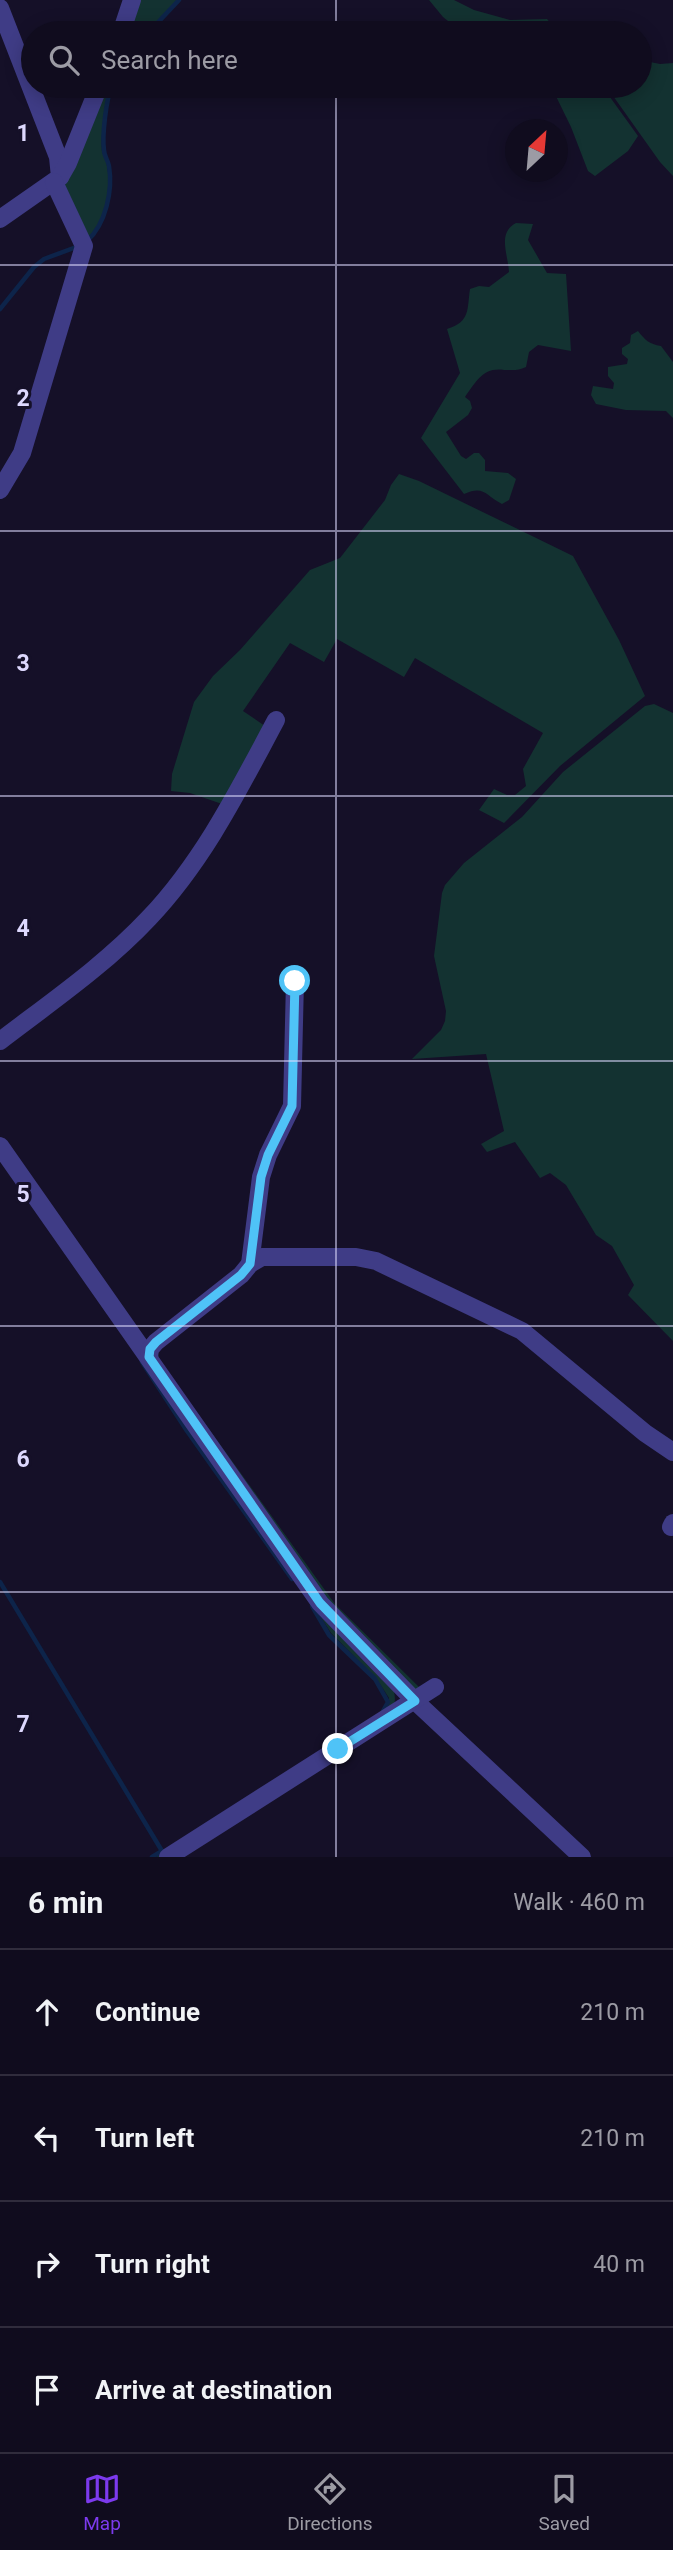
<!DOCTYPE html>
<meta charset="utf-8">
<style>
:root{--surface:#100c1e;--page:#1e1a2b;--text:#f1f3f6;--muted:#9c9ba4;--line:#302c3c;--accent:#7c3aed}
body{margin:0;font-family:Roboto,sans-serif;background:var(--page);color:var(--text)}
.compass{position:absolute;left:505px;top:119px;width:63px;height:63px;border-radius:50%;background:var(--surface);box-shadow:0 4px 18px #0003;rotate:26deg}
.stop{position:absolute;width:21px;height:21px;margin:-16px;border:5px solid #4fc3f7;border-radius:50%;background:#fff}
.stop.end{background:#4fc3f7;border-color:#fff;box-shadow:0 2px 7px #0008}
.list{margin:0;padding:0;list-style:none}
h2{display:flex;justify-content:space-between;align-items:center;height:91px;margin:0;padding:0 28px;font-size:30px}
h2 small{font-size:23px;font-weight:400;color:var(--muted)}
.list li{display:grid;grid-template-columns:46px 1fr auto;gap:21px;align-items:center;box-sizing:border-box;height:126px;padding:0 28px;border-top:2px solid var(--line)}
.list b{display:block;font-size:26px;white-space:nowrap}
.list em{font-size:23px;font-style:normal;color:var(--muted)}
.icon{flex:none;width:38px;height:38px;fill:none;stroke:currentColor;stroke-width:2;stroke-linecap:round;stroke-linejoin:round}
.map{position:relative;flex:none;width:673px;height:1857px;overflow:hidden}
.search{position:absolute;background:var(--surface);box-shadow:0 4px 18px #0003;left:21px;right:21px;top:21px;height:77px;display:flex;align-items:center;gap:18px;box-sizing:border-box;padding:0 24px;border-radius:38px;color:var(--muted);font-size:26px}
.sheet{height:595px;background:var(--surface)}
nav{display:flex;justify-content:space-around;align-items:center;box-sizing:border-box;height:98px;border-top:2px solid var(--line);background:var(--surface);font-size:19px;color:var(--muted)}
nav a{display:grid;justify-items:center;gap:4px}
nav .on{color:var(--accent)}
.map>svg:first-child{display:block}
.green{fill:#133231}
.lines{fill:none;stroke-linecap:round;stroke-linejoin:round}
.stream{stroke:#0d244a;stroke-width:4.5}
.minor{stroke:#3f3c86;stroke-width:18}
.route{stroke:#4fc3f7;stroke-width:9}
.grid{fill:none;stroke:#ddd8fe;stroke-width:2;stroke-opacity:0.55}
.grid-label{font-size:23px;text-anchor:middle;font-weight:bold;fill:#ddd8fe;stroke:#151028;stroke-width:6;stroke-linejoin:round;paint-order:stroke}
</style>
<div class="map">
<svg width="673" height="1857" viewBox="0 0 673 1857">
<rect width="100%" height="100%" fill="#151028"/>
<g class="green">
<path d="M 136,0 L 177,0 L 146,33 L 123,33 Z"/>
<path d="M 429,0 L 454,0 L 474,10 L 510,20 L 547,19 L 559,33 L 463,33 L 443,17 Z"/>
<path d="M 640,60 L 660,64 L 673,63 L 673,176 L 660,162 L 606,86 L 640,86 Z"/>
<path d="M 102,86 L 110,86 C 104,101 101,135 102,151 C 103,156 107,160 107,166 C 112,190 105,220 89,237 L 63,189 Z"/>
<path d="M 551,86 L 602,86 L 638,136 L 628,151 L 595,176 L 588,171 L 571,127 Z"/>
<path d="M 516,223 L 533,224 L 528,240 L 547,273 L 566,274 L 571,351 L 538,345 L 529,352 L 526,367 C 518,371 513,370 504,370 C 483,367 476,382 465,397 L 470,401 L 472,408 L 468,415 L 446,432 L 461,456 L 466,459 L 474,453 L 479,453 L 485,460 L 485,471 L 508,473 L 516,479 L 509,500 L 502,504 C 485,495 484,485 464,494 L 421,438 L 460,373 L 447,329 C 471,322 467,308 470,289 L 479,286 L 489,287 L 509,272 C 508,254 497,233 516,223 Z"/>
<path d="M 638,331 C 645,340 649,344 661,346 L 673,362 L 673,418 L 666,411 L 626,410 L 596,404 L 591,395 L 593,386 L 613,389 L 614,383 L 608,376 L 608,367 L 627,364 L 628,359 L 622,354 L 622,348 L 630,343 L 631,335 Z"/>
<path d="M 399,474 L 419,481 L 573,556 L 619,640 L 645,696 L 560,766 L 504,823 L 479,810 L 494,789 L 507,795 L 515,795 L 526,786 L 523,769 L 543,733 L 415,658 L 404,677 L 337,639 L 324,662 L 290,643 L 243,711 L 265,726 L 225,805 L 190,793 L 171,791 L 172,774 L 194,702 L 213,676 L 240,650 L 310,570 L 340,558 L 385,500 L 391,485 Z"/>
<path d="M 654,704 L 673,713 L 673,1341 L 628,1295 L 634,1285 L 612,1246 L 596,1235 L 566,1185 L 550,1173 L 540,1178 L 515,1142 L 487,1152 L 481,1144 L 504,1131 L 486,1054 L 412,1059 L 441,1030 L 445,1021 L 446,1011 L 434,956 L 442,893 L 445,885 L 464,863 L 522,817 L 563,772 L 645,706 Z"/>
<path d="M 163,1341 L 158,1354 L 160,1361 L 335,1604 L 422,1690 L 418,1694 L 332,1611 L 154,1359 L 156,1349 Z"/>
<path d="M 141,1354 L 147,1358 L 318,1605 L 391,1682 C 396,1695 398,1707 386,1716 L 162,1857 L 156,1857 L 373,1723 L 387,1710 L 389,1698 L 376,1678 L 331,1633 L 315,1608 L 145,1366 Z"/>
</g>
<g class="lines">
<g class="stream">
<path d="M 148,33 L 179,0"/>
<path d="M 87,241 C 106,224 113,190 109,166 C 108,160 104,156 104,150 C 102,136 106,99 112,86"/>
<path d="M 0,309 L 34,267 L 44,259 L 79,246"/>
<path d="M 142,1362 L 187,1431 L 292,1579"/>
<path d="M 0,1582 L 162,1851 L 152,1857"/>
<path d="M 312,1606 L 329,1635 L 375,1679 L 388,1702 L 383,1711"/>
</g>
<g class="minor">
<path d="M 0,8 L 58,157 L 60,177 L 0,219"/>
<path d="M 121,33 L 132,0"/>
<path d="M 60,177 L 68,163 L 99,86"/>
<path d="M 0,490 L 22,453 L 84,246 L 54,182"/>
<path d="M 0,1041 C 51,1002 105,965 149,918 C 204,860 239,789 276,720"/>
<path d="M 0,1146 L 320,1603 L 415,1701 L 582,1857"/>
<path d="M 250,1264 L 261,1177 L 268,1155 L 292,1106 L 295,981"/>
<path d="M 149,1357 L 150,1349 L 156,1342 L 241,1275 L 250,1264 L 262,1257 L 356,1257 L 376,1261 L 522,1331 L 645,1433 L 673,1452"/>
<path d="M 671,1527 L 673,1523"/>
<path d="M 168,1857 L 435,1687"/>
</g>
</g>
<g class="lines">
<path class="route" d="M 295,981 L 292,1106 L 268,1155 L 261,1177 L 250,1264 L 241,1275 L 156,1342 L 150,1349 L 149,1357 L 320,1603 L 415,1701 L 338,1749"/>
</g>
<path class="grid" d="M 336,0 L 336,33M 336,86 L 336,1857M 0,265 L 673,265M 0,531 L 673,531M 0,796 L 673,796M 0,1061 L 673,1061M 0,1326 L 673,1326M 0,1592 L 673,1592"/>
<g class="grid-label">
<text x="23" y="141">1</text>
<text x="23" y="406">2</text>
<text x="23" y="671">3</text>
<text x="23" y="936">4</text>
<text x="23" y="1202">5</text>
<text x="23" y="1467">6</text>
<text x="23" y="1732">7</text>
</g>
</svg>
<svg class="compass" viewBox="-18 -18 36 36"><path d="M0-13l5 13h-10z" fill="#e53935"/><path d="M0 13l5-13h-10z" fill="#9c9ba4"/></svg>
<div class="stop" style="left:295px;top:981px"></div>
<div class="stop end" style="left:338px;top:1749px"></div>
<div class="search"><svg class="icon" aria-label="search" viewBox="0 0 24 24"><circle cx="10" cy="10" r="6"/><path d="M15 15l6 6"/></svg>Search here</div>
</div>
<section class="sheet">
<h2>6 min<small>Walk · 460 m</small></h2>
<ul class="list">
<li><svg class="icon" aria-label="ahead" viewBox="0 0 24 24"><path d="M12 20V5M6 11l6-6 6 6"/></svg><div><b>Continue</b></div><em>210 m</em></li>
<li><svg class="icon" aria-label="left" viewBox="0 0 24 24"><path d="M17 20v-9H6M10 6l-5 5 5 5"/></svg><div><b>Turn left</b></div><em>210 m</em></li>
<li><svg class="icon" aria-label="right" viewBox="0 0 24 24"><path d="M7 20v-9h11M14 6l5 5-5 5"/></svg><div><b>Turn right</b></div><em>40 m</em></li>
<li><svg class="icon" aria-label="arrive" viewBox="0 0 24 24"><path d="M6 21V4h12l-3 4 3 4H6"/></svg><div><b>Arrive at destination</b></div></li>
</ul>
</section>
<nav>
<a class="on"><svg class="icon" aria-label="map" viewBox="0 0 24 24"><path d="M3 6l6-2 6 2 6-2v14l-6 2-6-2-6 2zM9 4v14M15 6v14"/></svg>Map</a>
<a><svg class="icon" aria-label="directions" viewBox="0 0 24 24"><path d="M12 3l9 9-9 9-9-9zM9 14v-3h6M13 9l2 2-2 2"/></svg>Directions</a>
<a><svg class="icon" aria-label="saved" viewBox="0 0 24 24"><path d="M7 4h10v16l-5-4-5 4z"/></svg>Saved</a>
</nav>
